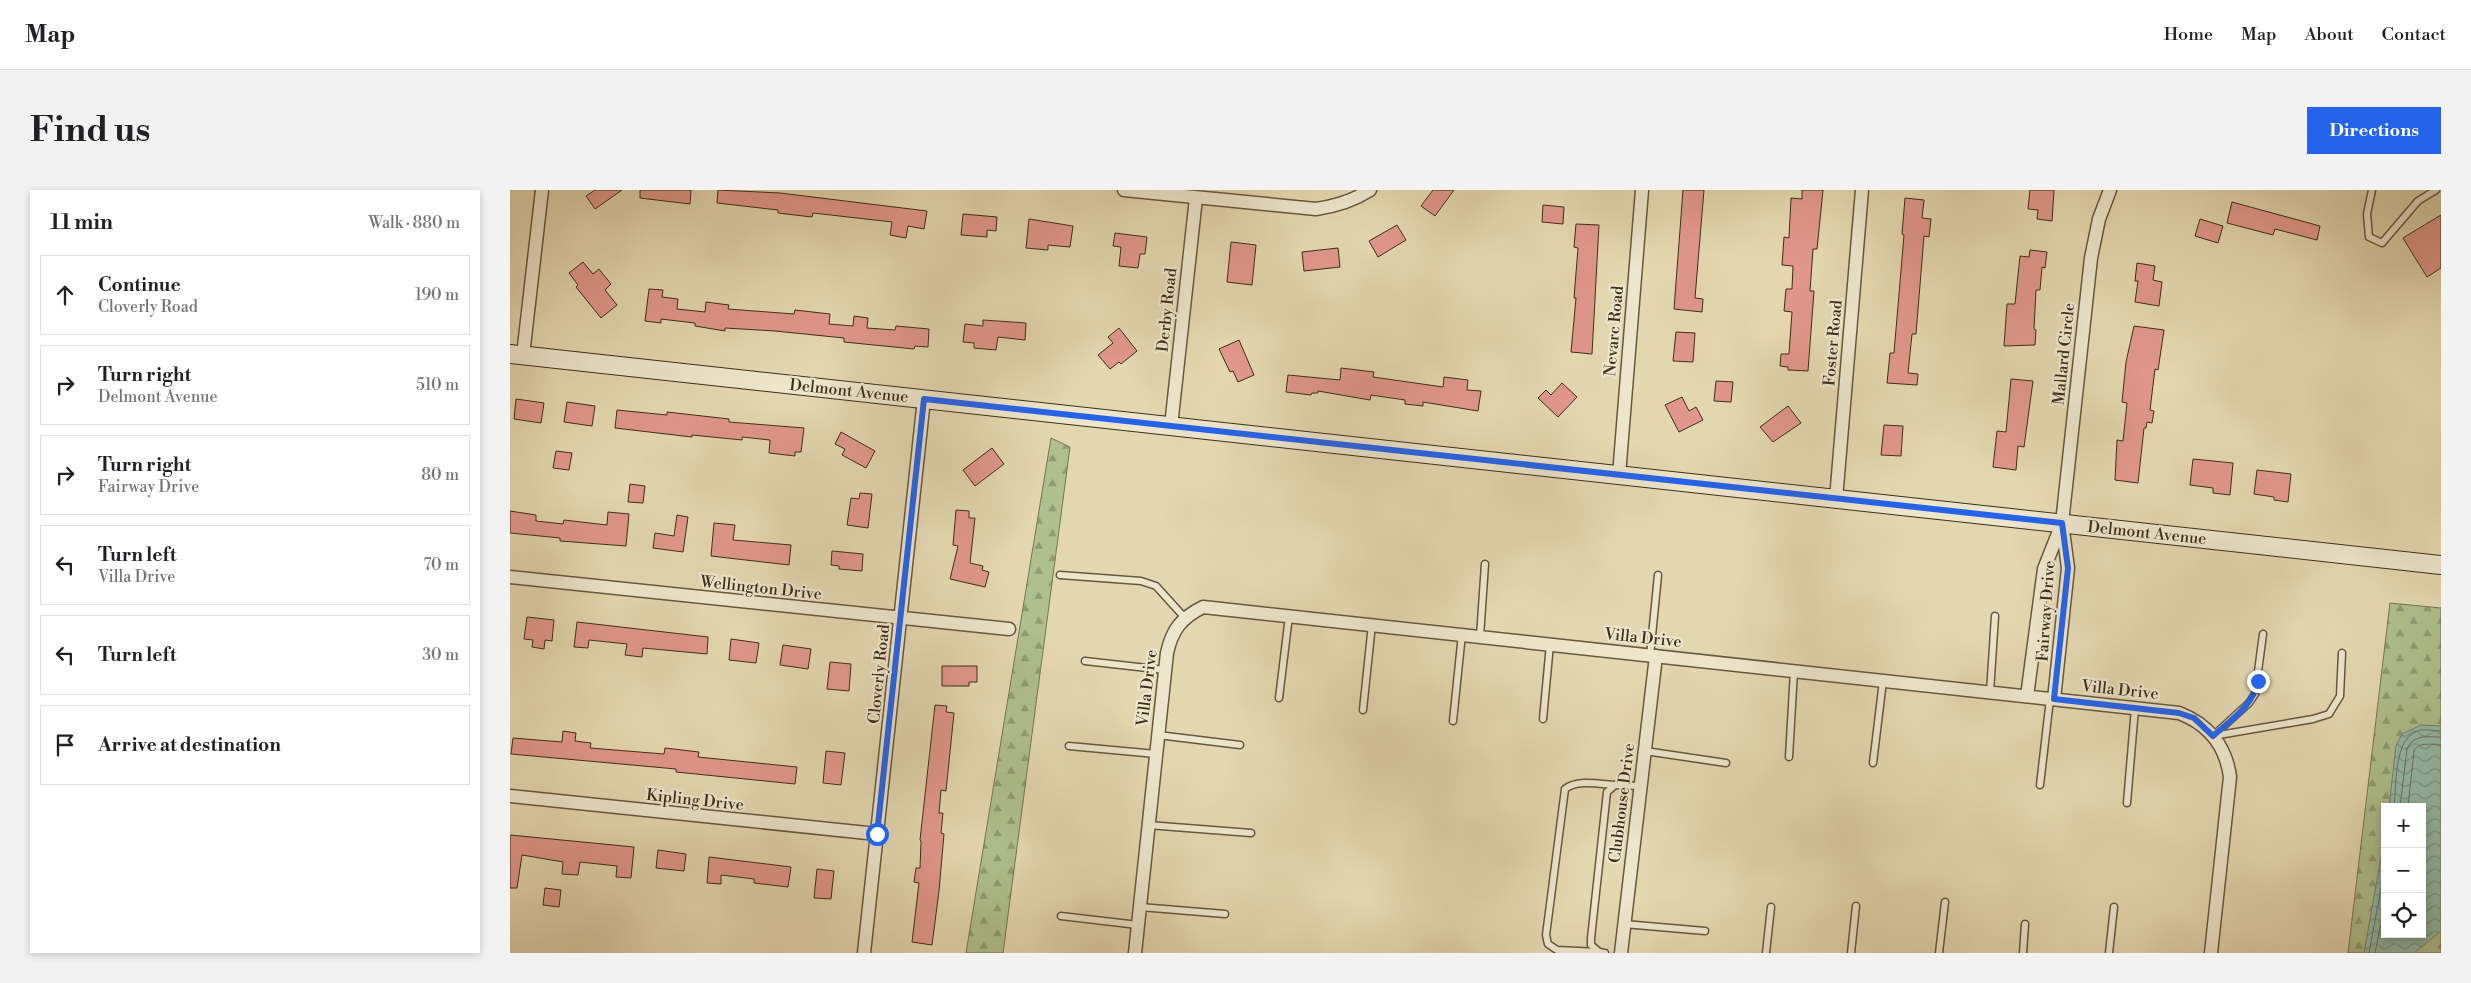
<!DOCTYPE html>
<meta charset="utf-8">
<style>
:root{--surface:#fff;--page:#f2f2f2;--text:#202124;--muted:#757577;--line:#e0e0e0;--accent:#2563eb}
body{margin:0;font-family:"Libre Bodoni",serif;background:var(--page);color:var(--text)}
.controls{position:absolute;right:15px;bottom:15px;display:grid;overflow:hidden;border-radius:0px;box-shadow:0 2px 8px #0003}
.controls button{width:45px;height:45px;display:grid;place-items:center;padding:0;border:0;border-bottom:1px solid var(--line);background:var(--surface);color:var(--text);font:25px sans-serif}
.stop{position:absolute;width:15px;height:15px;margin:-11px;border:4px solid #2563eb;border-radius:50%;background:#fff}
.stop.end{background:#2563eb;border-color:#fff;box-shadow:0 1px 5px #0008}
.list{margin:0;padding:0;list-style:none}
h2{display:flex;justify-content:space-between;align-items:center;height:65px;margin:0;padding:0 20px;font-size:21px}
h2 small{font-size:16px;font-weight:400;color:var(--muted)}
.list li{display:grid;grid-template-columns:32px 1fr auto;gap:15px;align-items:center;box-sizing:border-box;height:80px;margin:0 10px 10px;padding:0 10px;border:1px solid var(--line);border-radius:0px}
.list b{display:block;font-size:19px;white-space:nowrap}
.list p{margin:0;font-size:16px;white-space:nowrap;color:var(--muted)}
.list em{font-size:16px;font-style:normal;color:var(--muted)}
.icon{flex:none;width:28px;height:28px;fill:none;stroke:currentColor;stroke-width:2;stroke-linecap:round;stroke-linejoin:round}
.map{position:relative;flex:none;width:1931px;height:763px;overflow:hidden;border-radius:0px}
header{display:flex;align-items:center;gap:30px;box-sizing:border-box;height:70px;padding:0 25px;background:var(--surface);border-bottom:1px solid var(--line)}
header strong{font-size:24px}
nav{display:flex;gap:28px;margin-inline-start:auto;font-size:18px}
.intro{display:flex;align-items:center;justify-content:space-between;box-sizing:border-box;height:120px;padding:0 30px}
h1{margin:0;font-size:35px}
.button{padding:12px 22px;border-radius:0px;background:var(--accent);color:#fff;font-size:18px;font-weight:700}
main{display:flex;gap:30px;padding:0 30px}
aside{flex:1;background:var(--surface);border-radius:0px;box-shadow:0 2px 8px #0003}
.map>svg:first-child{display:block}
.forest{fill:url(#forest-firs);stroke:#767654;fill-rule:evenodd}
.water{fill:url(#water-waves);stroke:#728270}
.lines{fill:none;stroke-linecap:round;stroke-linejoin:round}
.shore{stroke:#6a7461;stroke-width:1}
.building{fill:#e1978c;stroke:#3e2e18}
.lane-casing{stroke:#67583e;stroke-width:9}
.street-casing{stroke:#67583e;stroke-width:15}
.secondary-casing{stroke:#3e2e18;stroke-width:20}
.lane{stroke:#ede5cc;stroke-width:6}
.street{stroke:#ede5cc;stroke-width:12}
.secondary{stroke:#ede5cc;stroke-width:18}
.route{stroke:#2563eb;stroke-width:6}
.labels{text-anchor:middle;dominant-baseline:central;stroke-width:4.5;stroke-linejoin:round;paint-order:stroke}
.street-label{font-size:16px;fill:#3e2e18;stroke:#ede5cc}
</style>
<header>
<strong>Map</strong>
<nav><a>Home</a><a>Map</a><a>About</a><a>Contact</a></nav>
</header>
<div class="intro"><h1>Find us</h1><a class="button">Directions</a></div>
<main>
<aside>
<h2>11 min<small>Walk · 880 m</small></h2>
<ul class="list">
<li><svg class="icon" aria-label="ahead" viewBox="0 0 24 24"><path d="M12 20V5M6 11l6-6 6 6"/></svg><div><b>Continue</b><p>Cloverly Road</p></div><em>190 m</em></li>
<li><svg class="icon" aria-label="right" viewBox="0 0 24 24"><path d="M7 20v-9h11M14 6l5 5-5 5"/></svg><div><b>Turn right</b><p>Delmont Avenue</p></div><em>510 m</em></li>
<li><svg class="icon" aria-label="right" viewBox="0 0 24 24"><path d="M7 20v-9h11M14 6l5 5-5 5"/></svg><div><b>Turn right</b><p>Fairway Drive</p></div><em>80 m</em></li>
<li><svg class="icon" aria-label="left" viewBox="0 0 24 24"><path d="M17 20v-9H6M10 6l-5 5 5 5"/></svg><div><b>Turn left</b><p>Villa Drive</p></div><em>70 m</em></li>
<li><svg class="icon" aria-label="left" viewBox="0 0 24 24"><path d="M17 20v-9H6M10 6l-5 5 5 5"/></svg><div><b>Turn left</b></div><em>30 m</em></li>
<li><svg class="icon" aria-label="arrive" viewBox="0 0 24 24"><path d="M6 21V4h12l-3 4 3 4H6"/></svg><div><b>Arrive at destination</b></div></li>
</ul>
</aside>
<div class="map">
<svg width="1931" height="763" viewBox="0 0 1931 763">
<defs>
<pattern id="forest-firs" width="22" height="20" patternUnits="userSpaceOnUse" patternTransform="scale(1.25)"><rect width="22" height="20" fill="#afbf8f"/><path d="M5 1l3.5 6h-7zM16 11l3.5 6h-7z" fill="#909c74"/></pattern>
<pattern id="water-waves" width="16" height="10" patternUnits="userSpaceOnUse" patternTransform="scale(1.25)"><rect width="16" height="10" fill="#95baaa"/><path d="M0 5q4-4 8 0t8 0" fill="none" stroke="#7b9889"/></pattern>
</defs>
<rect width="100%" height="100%" fill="#e3d7b1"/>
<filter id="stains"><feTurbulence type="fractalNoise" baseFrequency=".004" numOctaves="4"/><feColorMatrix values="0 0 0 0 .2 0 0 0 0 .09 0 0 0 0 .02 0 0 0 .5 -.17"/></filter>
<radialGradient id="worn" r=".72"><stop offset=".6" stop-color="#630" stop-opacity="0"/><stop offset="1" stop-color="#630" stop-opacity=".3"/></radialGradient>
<g class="forest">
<path d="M 541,248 L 560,257 L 493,763 L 456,763 Z"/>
<path d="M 1880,413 L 1931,418 L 1931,763 L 1838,763 ZM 1875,617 L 1912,617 L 1912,744 L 1875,744 Z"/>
</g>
<path class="water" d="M 1911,535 L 1931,536 L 1931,741 L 1904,763 L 1854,763 L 1875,645 L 1875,744 L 1912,744 L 1912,617 L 1879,617 L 1886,556 L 1892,544 Z"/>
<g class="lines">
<g class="shore">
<path d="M 1884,617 C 1887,594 1883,545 1911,540 C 1917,539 1925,541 1931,541"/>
<path d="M 1890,617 L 1897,559 C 1904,544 1916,547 1931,547"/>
<path d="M 1898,617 L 1904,561 C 1910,551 1921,555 1931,555"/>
<path d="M 1859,763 L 1875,677"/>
<path d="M 1865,763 L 1875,714"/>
</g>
</g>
<g class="building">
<path d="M 85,0 L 112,0 L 85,19 L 76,6 Z"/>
<path d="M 130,0 L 181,0 L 180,14 L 130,8 Z"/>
<path d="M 208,0 L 270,3 L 417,21 L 414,39 L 398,36 L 396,48 L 380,45 L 382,32 L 303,23 L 302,27 L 268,23 L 268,20 L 207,13 Z"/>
<path d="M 923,0 L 944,0 L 925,26 L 911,16 Z"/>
<path d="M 1173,0 L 1194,0 L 1185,108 L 1193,109 L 1192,122 L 1164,119 Z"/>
<path d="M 1292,0 L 1313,0 L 1307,59 L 1303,59 L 1300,101 L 1304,101 L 1298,181 L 1278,180 L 1278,177 L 1270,176 L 1271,164 L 1279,164 L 1282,122 L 1274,121 L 1276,99 L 1282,99 L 1283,76 L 1272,75 L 1274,47 L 1279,48 L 1281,8 L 1292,9 Z"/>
<path d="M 1520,0 L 1544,0 L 1542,31 L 1527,29 L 1528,20 L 1518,19 Z"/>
<path d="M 1395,8 L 1414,10 L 1412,28 L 1421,29 L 1419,47 L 1414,46 L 1406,144 L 1402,144 L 1398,183 L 1408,184 L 1407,195 L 1377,193 L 1380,163 L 1384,163 L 1394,45 L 1392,44 Z"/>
<path d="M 1722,12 L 1810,36 L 1807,50 L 1765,39 L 1763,45 L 1717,33 Z"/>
<path d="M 1033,15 L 1054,17 L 1053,34 L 1032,32 Z"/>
<path d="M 453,24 L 487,27 L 486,41 L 477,40 L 477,47 L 451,45 Z"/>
<path d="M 1931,25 L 1931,78 L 1917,87 L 1893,48 Z"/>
<path d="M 519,29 L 563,36 L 560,57 L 538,55 L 538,60 L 516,58 Z"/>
<path d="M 1690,29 L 1713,36 L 1708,53 L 1685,46 Z"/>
<path d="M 1066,34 L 1089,35 L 1082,164 L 1061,162 L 1066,108 L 1064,108 L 1068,58 L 1064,57 Z"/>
<path d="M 887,35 L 896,50 L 868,67 L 859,51 Z"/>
<path d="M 605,43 L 637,47 L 635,64 L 630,64 L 628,78 L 609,76 L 611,57 L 603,56 Z"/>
<path d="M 721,52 L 746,55 L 742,95 L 717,92 Z"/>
<path d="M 828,58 L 830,77 L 794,81 L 792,62 Z"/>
<path d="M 1520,60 L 1537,62 L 1535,78 L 1532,77 L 1530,100 L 1526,100 L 1524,139 L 1526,140 L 1525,155 L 1494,156 L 1497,114 L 1505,114 L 1510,66 L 1519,67 Z"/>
<path d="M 73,72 L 83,84 L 89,79 L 101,94 L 95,100 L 107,115 L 91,128 L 66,97 L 68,95 L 59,83 Z"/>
<path d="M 1627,73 L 1645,76 L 1643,90 L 1652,92 L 1649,116 L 1625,112 L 1628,91 L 1625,91 Z"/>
<path d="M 139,99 L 153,100 L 152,107 L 168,109 L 167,119 L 195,122 L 196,112 L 219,115 L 218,119 L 284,124 L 285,120 L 320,124 L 319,134 L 343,136 L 344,126 L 358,128 L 357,138 L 385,140 L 386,136 L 419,139 L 418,157 L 405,156 L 404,159 L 334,152 L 334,148 L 265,141 L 215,138 L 215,141 L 185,136 L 185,133 L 151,129 L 151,133 L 135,131 Z"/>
<path d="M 473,130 L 516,133 L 515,150 L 488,147 L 486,160 L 464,158 L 464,153 L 453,152 L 455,134 L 473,136 Z"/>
<path d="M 1624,136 L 1654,140 L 1648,180 L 1645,179 L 1640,220 L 1644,221 L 1642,233 L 1637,232 L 1636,238 L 1634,238 L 1628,293 L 1605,290 L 1607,250 L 1613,251 L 1617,213 L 1612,212 L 1616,172 Z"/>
<path d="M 609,138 L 627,161 L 611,174 L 609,172 L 600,179 L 588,165 L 603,153 L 598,147 Z"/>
<path d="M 1166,142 L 1185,143 L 1183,172 L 1163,171 Z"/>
<path d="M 729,150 L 744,185 L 728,192 L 723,181 L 720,182 L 709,159 Z"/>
<path d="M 831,178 L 864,182 L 863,187 L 933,197 L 934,187 L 958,190 L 957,200 L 971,201 L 968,221 L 913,212 L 913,216 L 895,214 L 895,210 L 861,205 L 860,210 L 808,201 L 808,203 L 802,203 L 801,205 L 776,202 L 778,185 L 830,190 Z"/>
<path d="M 1501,189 L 1523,191 L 1514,257 L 1508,256 L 1506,280 L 1483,277 L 1487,241 L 1496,242 Z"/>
<path d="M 1206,191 L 1223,192 L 1221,212 L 1204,211 Z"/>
<path d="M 1052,193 L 1067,207 L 1048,227 L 1028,208 L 1036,200 L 1041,205 Z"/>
<path d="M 1172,207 L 1179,221 L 1186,217 L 1193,230 L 1169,242 L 1155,215 Z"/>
<path d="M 6,209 L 34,213 L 31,233 L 4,229 Z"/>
<path d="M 57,212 L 85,216 L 82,236 L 54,232 Z"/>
<path d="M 1278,216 L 1291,233 L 1263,252 L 1250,237 Z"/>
<path d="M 107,220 L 157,225 L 157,222 L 219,229 L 219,232 L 294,238 L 291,262 L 285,262 L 285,266 L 259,263 L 260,250 L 232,247 L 232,250 L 182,245 L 182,247 L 105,238 Z"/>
<path d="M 1374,235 L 1393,236 L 1391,266 L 1371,265 Z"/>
<path d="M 331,242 L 365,261 L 356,278 L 332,265 L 335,259 L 325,254 Z"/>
<path d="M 482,258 L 494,274 L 465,296 L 453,280 Z"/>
<path d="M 46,261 L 62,263 L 59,280 L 43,278 Z"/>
<path d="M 1683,269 L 1723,273 L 1720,305 L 1703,303 L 1703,298 L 1680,295 Z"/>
<path d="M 1747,280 L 1781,284 L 1778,312 L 1764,310 L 1764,307 L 1744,304 Z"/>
<path d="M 120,294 L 135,296 L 133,313 L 118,312 Z"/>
<path d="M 350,303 L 362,304 L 358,338 L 337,335 L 341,308 L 349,309 Z"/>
<path d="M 446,320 L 459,321 L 459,328 L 465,328 L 460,373 L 473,376 L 472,380 L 479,382 L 475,397 L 440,389 L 448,356 L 443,355 Z"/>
<path d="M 0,321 L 26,325 L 26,331 L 53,334 L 54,330 L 97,335 L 98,322 L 119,324 L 116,356 L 50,351 L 50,348 L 0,343 Z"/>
<path d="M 167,325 L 178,327 L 173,362 L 143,358 L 145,343 L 164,346 Z"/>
<path d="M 204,333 L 225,335 L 223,350 L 281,355 L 279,375 L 201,366 Z"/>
<path d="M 322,361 L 353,364 L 352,381 L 329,379 L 329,376 L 321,375 Z"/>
<path d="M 17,427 L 44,430 L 42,451 L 35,450 L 34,459 L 22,457 L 23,450 L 14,449 Z"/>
<path d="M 67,432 L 198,447 L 197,464 L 133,458 L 132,467 L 115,465 L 117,454 L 79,450 L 78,458 L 64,457 Z"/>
<path d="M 221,449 L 249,453 L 246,473 L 219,470 Z"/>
<path d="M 273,455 L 301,459 L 298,479 L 270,475 Z"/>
<path d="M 320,472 L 341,474 L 339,501 L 317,499 Z"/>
<path d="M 432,476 L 467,476 L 467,492 L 459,492 L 459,496 L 432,496 Z"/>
<path d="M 425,515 L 437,516 L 436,522 L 444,523 L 436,601 L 431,600 L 429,623 L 433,623 L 431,643 L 434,644 L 429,701 L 422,755 L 402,752 L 409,693 L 404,692 L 406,678 L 410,678 L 411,651 L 410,650 Z"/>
<path d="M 53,541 L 66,543 L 65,551 L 81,553 L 80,558 L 154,564 L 155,558 L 189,562 L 188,567 L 287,577 L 285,594 L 166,582 L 166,579 L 1,564 L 3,548 L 52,552 Z"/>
<path d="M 316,561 L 335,563 L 331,595 L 313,593 Z"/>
<path d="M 0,645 L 124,657 L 121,688 L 106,687 L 107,676 L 70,672 L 68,685 L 52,684 L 53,672 L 12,665 L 7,698 L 0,698 Z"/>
<path d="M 148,660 L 176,664 L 174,681 L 146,678 Z"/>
<path d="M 199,667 L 281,677 L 278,697 L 244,693 L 244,689 L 211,685 L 211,694 L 197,693 Z"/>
<path d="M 307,679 L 324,681 L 321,709 L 304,708 Z"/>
<path d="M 35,698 L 51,700 L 49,717 L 33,715 Z"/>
</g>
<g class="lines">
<g class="lane-casing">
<g id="lane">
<path d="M 1862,0 L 1857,24 L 1859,47 L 1872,53 L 1908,11 L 1926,0"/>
<path d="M 550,385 L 631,391 L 646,396 L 675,428"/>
<path d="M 970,446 L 975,374"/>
<path d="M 1140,466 L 1148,385"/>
<path d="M 575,471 L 655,480"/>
<path d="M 1480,502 L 1485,426"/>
<path d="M 769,508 L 779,426"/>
<path d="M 853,520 L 862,434"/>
<path d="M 1033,529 L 1040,454"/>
<path d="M 943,531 L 952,444"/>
<path d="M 648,545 L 730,555"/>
<path d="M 1704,545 L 1739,513 L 1745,504 L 1753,444"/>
<path d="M 1703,546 L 1803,529 L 1819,524 L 1830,506 L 1832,463"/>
<path d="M 559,556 L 646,564"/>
<path d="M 1135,561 L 1216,573"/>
<path d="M 1279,567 L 1284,481"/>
<path d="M 1363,573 L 1373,491"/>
<path d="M 1530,595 L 1540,509"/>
<path d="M 1617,613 L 1625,518"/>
<path d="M 638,635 L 741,643"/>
<path d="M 630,717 L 715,724"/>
<path d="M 551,726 L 628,735"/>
<path d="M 1114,734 L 1195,741"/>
<path d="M 1089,762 L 1047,760 L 1038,754 L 1036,745 L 1055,599 C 1067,589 1090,594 1105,595"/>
<path d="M 1095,763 L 1089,762 L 1081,755 L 1081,748 L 1097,602 L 1105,595 L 1130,596"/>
<path d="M 1256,763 L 1261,717"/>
<path d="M 1341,763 L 1346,716"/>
<path d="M 1429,763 L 1435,712"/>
<path d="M 1513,763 L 1515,734"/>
<path d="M 1599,763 L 1604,717"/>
</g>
</g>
<g class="street-casing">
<g id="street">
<path d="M 614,0 L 806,19 C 827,16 843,11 860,0"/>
<path d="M 13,165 L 32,0"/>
<path d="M 661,236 L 686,8"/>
<path d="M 1109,285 L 1132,0"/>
<path d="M 1326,309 L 1352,0"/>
<path d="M 0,387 L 499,439"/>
<path d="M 1517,506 L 1534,379 L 1551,336"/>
<path d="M 1544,509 L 1558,378 L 1552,333 L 1581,68 L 1589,29 L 1600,0"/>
<path d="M 0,606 L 367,644"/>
<path d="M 354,763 L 414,209"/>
<path d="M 625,763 L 657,463 C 662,440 671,428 693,417 L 1669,523 C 1698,534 1716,556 1720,587 L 1701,763"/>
<path d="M 1111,763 L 1146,466"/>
</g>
</g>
<g class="secondary-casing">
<path id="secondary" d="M 0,164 L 1931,375"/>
</g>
<use href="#lane" class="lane"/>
<use href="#street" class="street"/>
<use href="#secondary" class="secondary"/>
</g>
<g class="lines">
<path class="route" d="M 367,644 L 414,209 L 1552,333 L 1558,378 L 1544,509 L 1669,523 L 1684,528 L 1703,546 C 1722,529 1743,516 1748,491"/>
</g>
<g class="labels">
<g class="street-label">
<text transform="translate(657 120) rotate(-84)">Derby Road</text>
<text transform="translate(1104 141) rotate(-85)">Nevarc Road</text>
<text transform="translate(1323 153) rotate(-85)">Foster Road</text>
<text transform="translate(1554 164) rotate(-84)">Mallard Circle</text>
<text transform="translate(339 201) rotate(6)">Delmont Avenue</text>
<text transform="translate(1637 343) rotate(6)">Delmont Avenue</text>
<text transform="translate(251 398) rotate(6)">Wellington Drive</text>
<text transform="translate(1536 421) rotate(-86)">Fairway Drive</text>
<text transform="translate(1133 448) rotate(6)">Villa Drive</text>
<text transform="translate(369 484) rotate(-84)">Cloverly Road</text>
<text transform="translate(637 498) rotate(-83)">Villa Drive</text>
<text transform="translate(1610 500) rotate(6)">Villa Drive</text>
<text transform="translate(185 610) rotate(6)">Kipling Drive</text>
<text transform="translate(1112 613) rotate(-83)">Clubhouse Drive</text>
</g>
</g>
<rect width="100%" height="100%" filter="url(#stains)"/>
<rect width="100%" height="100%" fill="url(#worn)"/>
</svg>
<div class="controls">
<button>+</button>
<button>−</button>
<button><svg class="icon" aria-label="locate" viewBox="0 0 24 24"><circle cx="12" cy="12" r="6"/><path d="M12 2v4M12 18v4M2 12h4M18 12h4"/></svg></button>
</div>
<div class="stop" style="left:367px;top:644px"></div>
<div class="stop end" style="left:1748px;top:491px"></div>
</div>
</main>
